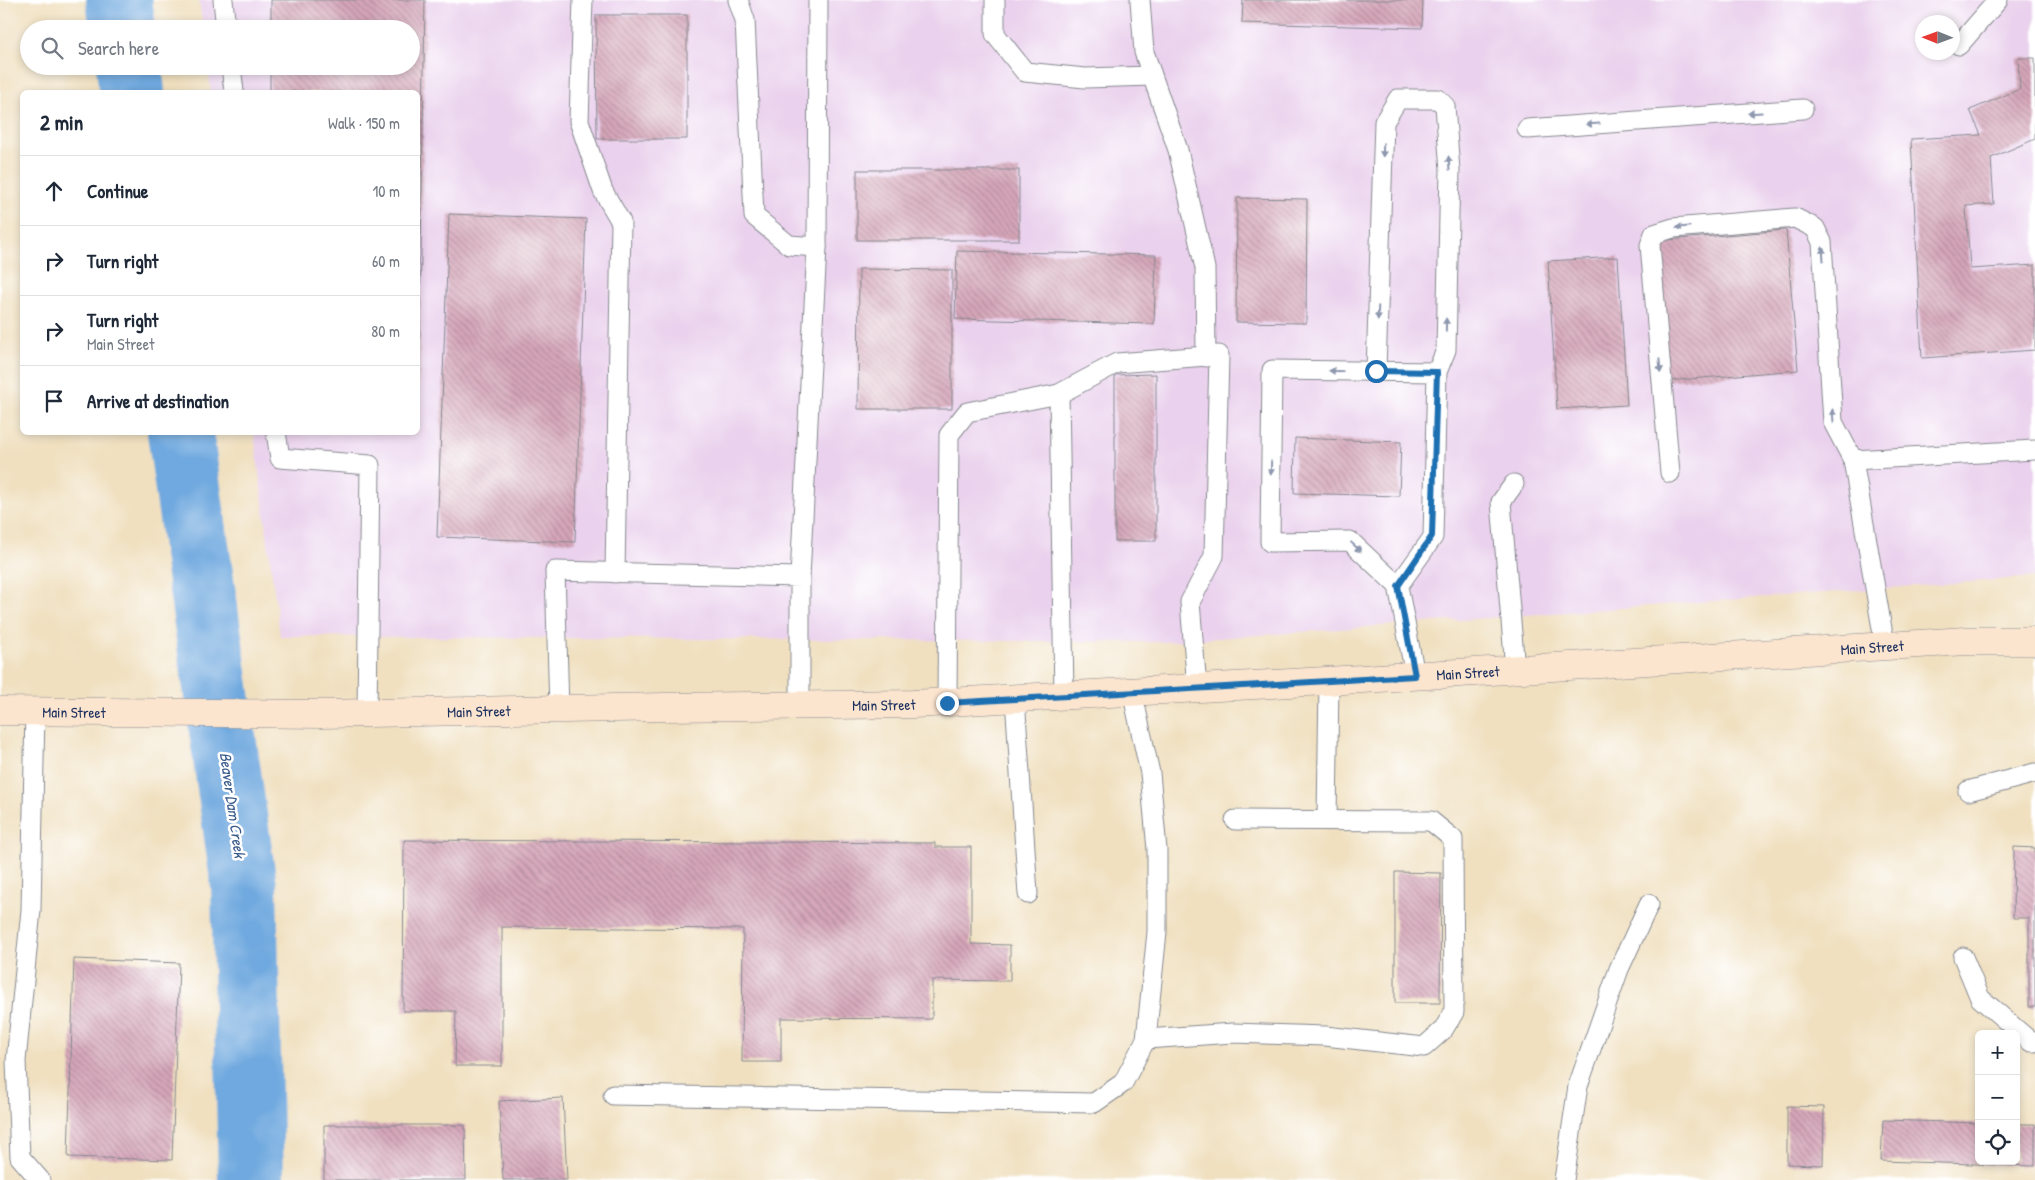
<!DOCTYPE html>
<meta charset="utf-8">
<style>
:root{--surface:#fff;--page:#f2f2f3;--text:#1f2937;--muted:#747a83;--line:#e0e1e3}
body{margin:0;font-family:"Patrick Hand",sans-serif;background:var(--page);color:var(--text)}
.controls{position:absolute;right:15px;bottom:15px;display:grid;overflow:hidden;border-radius:8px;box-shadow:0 2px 8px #0003}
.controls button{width:45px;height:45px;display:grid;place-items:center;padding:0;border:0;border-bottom:1px solid var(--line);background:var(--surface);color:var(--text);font:25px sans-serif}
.compass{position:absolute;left:1915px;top:15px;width:45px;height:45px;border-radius:50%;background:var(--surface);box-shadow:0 2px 8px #0003;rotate:271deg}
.stop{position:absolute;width:15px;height:15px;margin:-11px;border:4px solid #1f6fb2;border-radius:50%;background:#fff}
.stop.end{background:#1f6fb2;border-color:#fff;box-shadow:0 1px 5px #0008}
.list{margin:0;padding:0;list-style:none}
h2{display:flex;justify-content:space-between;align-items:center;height:65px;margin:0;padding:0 20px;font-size:21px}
h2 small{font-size:16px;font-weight:400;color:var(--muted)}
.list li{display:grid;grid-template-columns:32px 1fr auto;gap:15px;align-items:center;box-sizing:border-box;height:70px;padding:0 20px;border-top:1px solid var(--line)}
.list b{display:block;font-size:19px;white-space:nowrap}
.list p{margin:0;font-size:16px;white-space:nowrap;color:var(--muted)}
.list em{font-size:16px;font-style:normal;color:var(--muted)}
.icon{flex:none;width:28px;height:28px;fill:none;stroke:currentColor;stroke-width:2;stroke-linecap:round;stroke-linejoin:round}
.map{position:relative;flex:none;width:2035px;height:1180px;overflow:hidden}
.search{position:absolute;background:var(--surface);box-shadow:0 2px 8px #0003;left:20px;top:20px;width:400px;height:55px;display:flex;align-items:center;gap:12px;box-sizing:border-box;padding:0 18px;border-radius:28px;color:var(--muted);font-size:19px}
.panel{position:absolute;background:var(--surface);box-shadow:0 2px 8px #0003;left:20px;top:90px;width:400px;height:345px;border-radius:8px}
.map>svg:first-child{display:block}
.built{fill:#ead1ed;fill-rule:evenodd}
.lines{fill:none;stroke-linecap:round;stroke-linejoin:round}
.river{stroke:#6fa9df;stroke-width:66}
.building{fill:url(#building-back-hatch)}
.lane-casing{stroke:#86888f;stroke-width:21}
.secondary-casing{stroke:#86888f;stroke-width:29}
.lane{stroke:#fff;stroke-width:19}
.secondary{stroke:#fce5cf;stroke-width:28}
.oneway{fill:#8d97ae}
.route{stroke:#1f6fb2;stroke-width:6}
.labels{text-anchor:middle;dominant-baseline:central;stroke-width:5;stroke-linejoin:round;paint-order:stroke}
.street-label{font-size:15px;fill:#1b2f5e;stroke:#fff}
.water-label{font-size:16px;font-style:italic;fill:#385a8b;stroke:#fff}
</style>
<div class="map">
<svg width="2035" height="1180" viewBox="0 0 2035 1180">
<defs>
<pattern id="building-back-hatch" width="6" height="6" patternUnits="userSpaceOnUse" patternTransform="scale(1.25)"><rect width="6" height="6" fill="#d6a6b8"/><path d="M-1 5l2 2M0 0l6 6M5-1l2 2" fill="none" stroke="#ad8899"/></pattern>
</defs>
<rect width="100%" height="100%" fill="#fff"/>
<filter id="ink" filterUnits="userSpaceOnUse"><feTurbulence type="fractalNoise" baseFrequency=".02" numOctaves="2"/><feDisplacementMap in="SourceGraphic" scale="10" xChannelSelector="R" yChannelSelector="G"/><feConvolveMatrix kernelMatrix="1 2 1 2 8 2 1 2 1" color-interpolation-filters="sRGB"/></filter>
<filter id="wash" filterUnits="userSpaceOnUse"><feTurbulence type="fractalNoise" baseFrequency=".0096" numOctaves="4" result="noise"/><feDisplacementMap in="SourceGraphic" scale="20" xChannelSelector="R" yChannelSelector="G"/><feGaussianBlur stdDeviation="1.12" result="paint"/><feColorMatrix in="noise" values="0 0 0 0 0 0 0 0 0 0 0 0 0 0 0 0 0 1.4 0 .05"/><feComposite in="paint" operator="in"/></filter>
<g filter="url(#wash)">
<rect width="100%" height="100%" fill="#f0e0c0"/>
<path class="built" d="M 199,0 L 2035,0 L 2035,577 L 1164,642 L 280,636 L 254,433 L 418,432 L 418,92 L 211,92 L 208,66 L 411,66 L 411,29 L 203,29 ZM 1922,22 L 1952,22 L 1952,52 L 1922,52 Z"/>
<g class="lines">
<g class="river">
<path d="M 119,0 L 123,29"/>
<path d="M 129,66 L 132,92"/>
<path d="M 180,432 L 244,886 L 251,1180"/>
</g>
</g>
<g id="blocks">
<g class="building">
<path d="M 271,0 L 425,0 L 419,378 L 418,378 L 418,92 L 270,92 L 270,66 L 411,66 L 411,29 L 271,29 Z"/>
<path d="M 1243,0 L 1423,0 L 1422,28 L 1242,23 Z"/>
<path d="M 596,15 L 687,15 L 687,139 L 597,139 Z"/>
<path d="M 2018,58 L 2035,58 L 2035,139 L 1991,158 L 1994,204 L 1966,206 L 1970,269 L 2035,265 L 2035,350 L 1922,358 L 1911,139 L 1981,135 L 1970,110 L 2020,89 Z"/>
<rect x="857" y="170" width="162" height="70"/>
<path d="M 1237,198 L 1307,199 L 1306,323 L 1236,322 Z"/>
<path d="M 449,214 L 586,219 L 575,542 L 437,537 Z"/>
<path d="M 1786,230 L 1798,370 L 1666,381 L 1655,241 Z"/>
<path d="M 957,251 L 1156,255 L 1154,324 L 955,319 Z"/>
<path d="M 1618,257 L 1627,405 L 1557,409 L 1548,261 Z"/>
<path d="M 859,269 L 952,270 L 952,409 L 858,409 Z"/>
<path d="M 1156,374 L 1156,541 L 1115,541 L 1115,375 Z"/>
<path d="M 1295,438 L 1401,442 L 1399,496 L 1294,493 Z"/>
<path d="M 404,840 L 935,843 L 935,847 L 971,847 L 971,944 L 1010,945 L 1010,981 L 932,980 L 932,1019 L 781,1018 L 781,1062 L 742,1062 L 743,929 L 502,927 L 502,1066 L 455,1066 L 456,1011 L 403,1011 Z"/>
<path d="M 2014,847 L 2035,848 L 2035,1007 L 2029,1007 L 2029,918 L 2013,918 Z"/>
<path d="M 1395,872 L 1441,873 L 1440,1003 L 1395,1003 Z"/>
<path d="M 74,959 L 179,963 L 172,1160 L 68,1157 Z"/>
<path d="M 563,1098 L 567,1180 L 503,1180 L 499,1101 Z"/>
<path d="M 1787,1106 L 1824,1107 L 1823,1165 L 1787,1164 Z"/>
<path d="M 1883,1120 L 1979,1123 L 1979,1161 L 2016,1161 L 2016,1124 L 2035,1124 L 2035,1166 L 1881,1161 Z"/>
<path d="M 324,1125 L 465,1125 L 466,1180 L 324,1180 Z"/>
</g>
</g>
</g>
<g filter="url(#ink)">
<use href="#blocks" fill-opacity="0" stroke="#86888f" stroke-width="1"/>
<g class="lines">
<g class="lane-casing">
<g id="lane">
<path d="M 223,0 L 226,29"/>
<path d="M 583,0 L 579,121 L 603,191 L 621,222 L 615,573"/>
<path d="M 738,0 L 745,20 L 754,216 L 789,245 L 817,247"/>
<path d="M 995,0 L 995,34 L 1025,72 L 1085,78 L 1152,76"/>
<path d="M 1140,0 L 1144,52 L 1178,150 L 1205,268 L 1206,357"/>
<path d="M 1959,45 L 1998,0"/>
<path d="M 231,66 L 234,92"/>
<path d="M 1527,129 L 1803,109"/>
<path d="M 1376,371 L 1384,122 L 1398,99 L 1438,99 L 1445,106 L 1450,170 L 1446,350 L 1437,372 L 1433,537 L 1398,586"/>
<path d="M 1059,394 L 1064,695"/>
<path d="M 276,432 L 280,458 L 370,465 L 367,713"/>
<path d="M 1853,460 L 2035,450"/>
<path d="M 1670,473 L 1650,245 L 1654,234 L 1673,228 L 1795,218 L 1815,228 L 1822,242 L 1833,422 L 1853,460 L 1885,646"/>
<path d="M 1514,484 L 1501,502 L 1515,669"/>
<path d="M 800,577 L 817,247 L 818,0"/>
<path d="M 1415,675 L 1398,586 L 1350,541 L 1270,542 L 1272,370 L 1437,372"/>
<path d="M 1015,698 L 1028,894"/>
<path d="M 947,703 L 949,435 L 967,412 L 1059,394 L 1117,363 L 1219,355 L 1214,556 L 1190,602 L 1197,688"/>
<path d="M 559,709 L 555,571 L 800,577 L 800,705"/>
<path d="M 35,711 L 31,910 L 16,1061 L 20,1157 L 40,1180"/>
<path d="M 1968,791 L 2035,773"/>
<path d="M 1327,820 L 1329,680"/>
<path d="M 1963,957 L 1980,998 L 2031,1042 L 2035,1042"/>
<path d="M 1146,1039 L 1233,1033 L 1325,1036 L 1424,1047 L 1443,1030 L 1454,1012 L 1453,839 L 1431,821 L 1235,820"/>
<path d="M 613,1095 L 1094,1103 L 1123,1083 L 1146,1039 L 1157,932 L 1157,850 L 1150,773 L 1132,691"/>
<path d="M 1564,1180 L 1578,1086 L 1619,969 L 1649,904"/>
</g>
</g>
<g class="secondary-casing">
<g id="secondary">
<path id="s1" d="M 0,711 L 322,714 L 666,707 L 913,704 L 1379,678 L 1966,641 L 2035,641"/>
</g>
</g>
<use href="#lane" class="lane"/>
<use href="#secondary" class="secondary"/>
</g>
<defs><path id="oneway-solid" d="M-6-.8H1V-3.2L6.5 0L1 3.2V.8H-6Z" transform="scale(1.25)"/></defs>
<g class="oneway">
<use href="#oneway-solid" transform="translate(1755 113) rotate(176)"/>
<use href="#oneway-solid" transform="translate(1593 124) rotate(176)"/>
<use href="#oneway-solid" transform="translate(1383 150) rotate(92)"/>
<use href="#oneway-solid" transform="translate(1449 163) rotate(-94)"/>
<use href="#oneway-solid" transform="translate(1683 227) rotate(174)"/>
<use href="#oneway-solid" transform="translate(1823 254) rotate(-94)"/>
<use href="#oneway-solid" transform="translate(1378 313) rotate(92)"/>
<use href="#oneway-solid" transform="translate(1446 325) rotate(-89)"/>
<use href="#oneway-solid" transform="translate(1660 366) rotate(85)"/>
<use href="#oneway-solid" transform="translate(1336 371) rotate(-179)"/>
<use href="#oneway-solid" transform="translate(1833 416) rotate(-95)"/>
<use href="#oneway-solid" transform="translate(1271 468) rotate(91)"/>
<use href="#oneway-solid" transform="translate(1356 547) rotate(43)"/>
</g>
</g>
<g class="lines" filter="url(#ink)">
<path class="route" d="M 947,703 L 1415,676 L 1398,586 L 1432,536 L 1437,372 L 1376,371"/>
</g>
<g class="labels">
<g class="street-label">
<text stroke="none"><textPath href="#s1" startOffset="1874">Main Street</textPath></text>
<text stroke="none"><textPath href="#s1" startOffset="1469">Main Street</textPath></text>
<text stroke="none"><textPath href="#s1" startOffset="884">Main Street</textPath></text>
<text stroke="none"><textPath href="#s1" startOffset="479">Main Street</textPath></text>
<text stroke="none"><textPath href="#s1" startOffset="74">Main Street</textPath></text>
</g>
<g class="water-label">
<text transform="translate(233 805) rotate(82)">Beaver Dam Creek</text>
</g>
</g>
</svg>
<div class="controls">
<button>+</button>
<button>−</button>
<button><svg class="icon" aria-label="locate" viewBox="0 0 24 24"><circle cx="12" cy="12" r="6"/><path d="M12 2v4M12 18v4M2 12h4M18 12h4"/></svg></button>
</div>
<svg class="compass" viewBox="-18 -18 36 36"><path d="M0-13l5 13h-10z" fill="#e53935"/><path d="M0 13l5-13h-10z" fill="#747a83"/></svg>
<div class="stop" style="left:1376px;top:371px"></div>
<div class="stop end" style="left:947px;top:703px"></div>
<div class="search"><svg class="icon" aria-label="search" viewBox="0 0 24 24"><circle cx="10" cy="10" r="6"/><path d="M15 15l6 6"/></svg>Search here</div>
<section class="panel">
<h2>2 min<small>Walk · 150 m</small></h2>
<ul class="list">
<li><svg class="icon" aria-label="ahead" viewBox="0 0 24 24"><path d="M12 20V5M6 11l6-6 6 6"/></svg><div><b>Continue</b></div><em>10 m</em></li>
<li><svg class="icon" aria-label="right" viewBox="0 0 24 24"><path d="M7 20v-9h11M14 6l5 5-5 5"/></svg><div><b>Turn right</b></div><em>60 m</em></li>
<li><svg class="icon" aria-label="right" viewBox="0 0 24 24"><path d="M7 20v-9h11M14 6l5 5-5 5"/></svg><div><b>Turn right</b><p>Main Street</p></div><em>80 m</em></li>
<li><svg class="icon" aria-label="arrive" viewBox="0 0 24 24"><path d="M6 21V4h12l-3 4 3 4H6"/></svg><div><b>Arrive at destination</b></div></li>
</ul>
</section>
</div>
